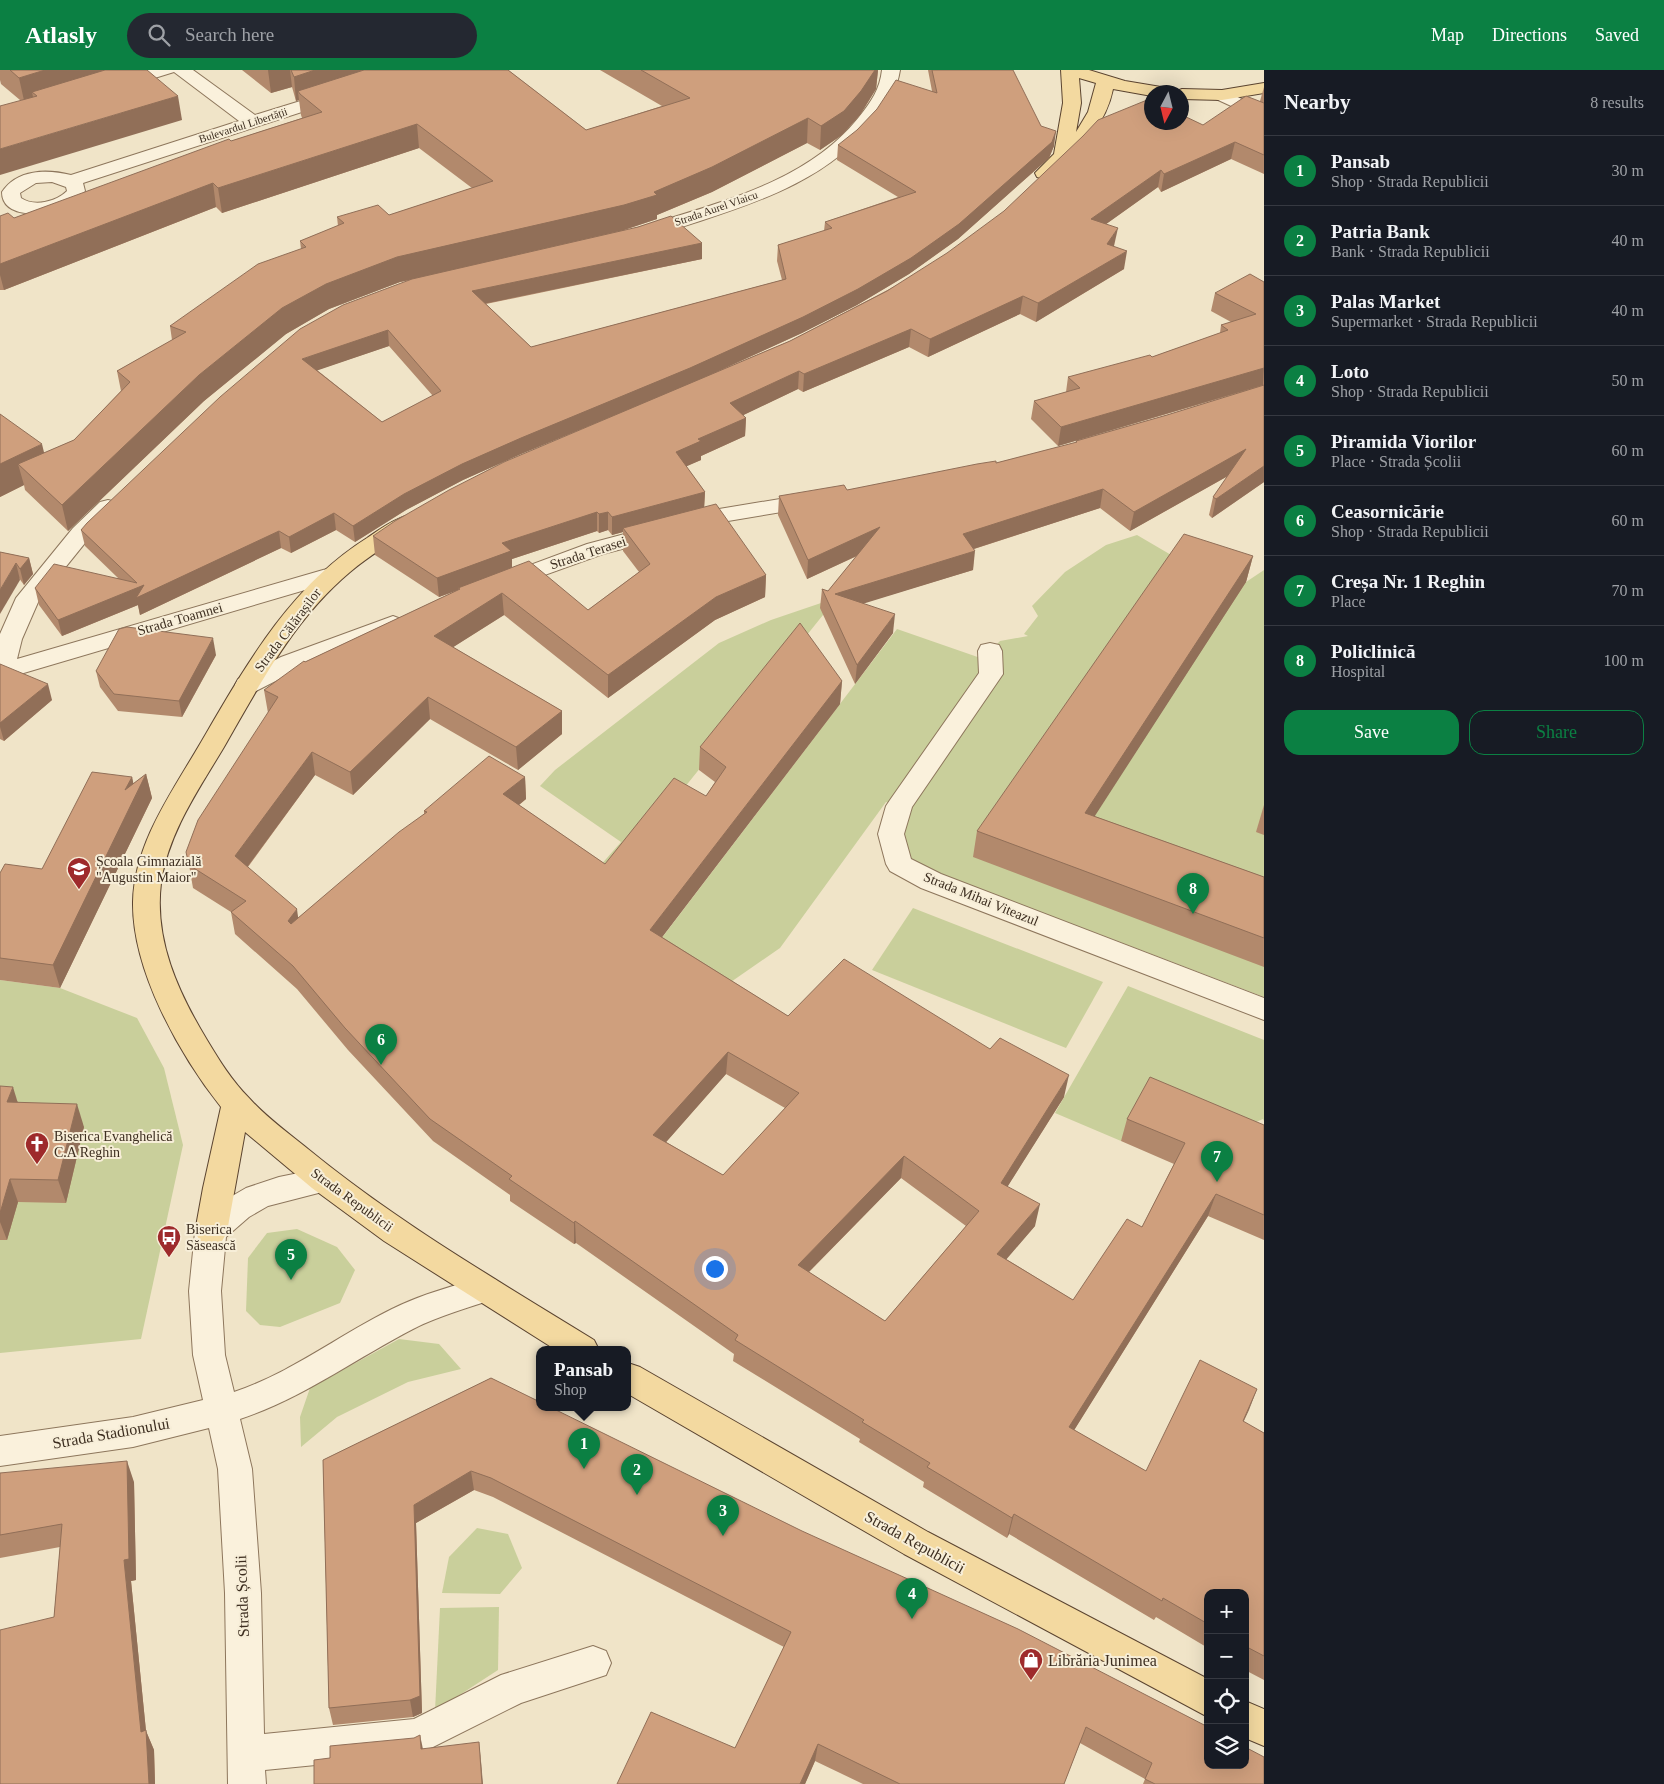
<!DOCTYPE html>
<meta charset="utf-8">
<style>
:root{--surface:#171b24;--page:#242831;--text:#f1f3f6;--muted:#9ea1a6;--line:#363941;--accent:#0b8043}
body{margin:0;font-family:"Times New Roman",serif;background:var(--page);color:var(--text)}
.controls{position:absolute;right:15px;bottom:15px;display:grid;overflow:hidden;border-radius:10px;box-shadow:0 5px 20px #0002}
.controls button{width:45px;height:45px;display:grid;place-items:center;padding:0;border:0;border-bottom:1px solid var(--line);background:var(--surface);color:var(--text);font:25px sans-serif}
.compass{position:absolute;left:1144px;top:15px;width:45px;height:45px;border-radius:50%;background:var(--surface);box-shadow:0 5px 20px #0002;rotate:187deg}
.you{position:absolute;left:714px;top:1198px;width:18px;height:18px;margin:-12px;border:4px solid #fff;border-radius:50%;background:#1a73e8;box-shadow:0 0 0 8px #1a73e833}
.badge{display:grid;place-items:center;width:32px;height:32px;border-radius:50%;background:var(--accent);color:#fff;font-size:16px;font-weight:700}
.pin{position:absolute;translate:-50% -41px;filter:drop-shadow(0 1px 2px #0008)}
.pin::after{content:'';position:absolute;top:26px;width:18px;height:15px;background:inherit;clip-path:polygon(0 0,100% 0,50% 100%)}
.popup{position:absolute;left:536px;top:1276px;width:95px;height:65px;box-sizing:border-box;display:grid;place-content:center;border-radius:10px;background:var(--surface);filter:drop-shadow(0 1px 4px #0005);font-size:16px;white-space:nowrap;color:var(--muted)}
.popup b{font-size:19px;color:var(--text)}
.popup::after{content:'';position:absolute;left:50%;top:100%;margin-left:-10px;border:10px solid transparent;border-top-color:var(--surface)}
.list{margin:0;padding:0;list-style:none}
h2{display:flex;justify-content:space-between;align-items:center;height:65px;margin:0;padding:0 20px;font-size:21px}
h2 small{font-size:16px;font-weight:400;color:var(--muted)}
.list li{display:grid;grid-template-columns:32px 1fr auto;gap:15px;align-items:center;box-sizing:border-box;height:70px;padding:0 20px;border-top:1px solid var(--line)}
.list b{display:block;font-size:19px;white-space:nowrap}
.list p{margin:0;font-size:16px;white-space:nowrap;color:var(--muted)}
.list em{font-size:16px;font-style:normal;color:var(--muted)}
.actions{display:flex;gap:10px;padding:15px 20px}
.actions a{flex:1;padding:11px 0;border:1px solid var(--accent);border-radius:15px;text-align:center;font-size:18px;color:var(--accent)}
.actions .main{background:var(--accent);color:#fff}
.icon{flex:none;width:28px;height:28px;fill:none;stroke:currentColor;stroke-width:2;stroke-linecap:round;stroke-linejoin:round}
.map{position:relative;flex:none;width:1264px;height:1714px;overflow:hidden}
header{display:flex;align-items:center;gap:30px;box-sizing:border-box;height:70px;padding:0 25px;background:var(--accent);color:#fff}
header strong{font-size:24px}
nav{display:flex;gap:28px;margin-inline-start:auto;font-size:18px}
.search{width:350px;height:45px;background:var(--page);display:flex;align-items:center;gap:12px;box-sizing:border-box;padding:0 18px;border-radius:28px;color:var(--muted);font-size:19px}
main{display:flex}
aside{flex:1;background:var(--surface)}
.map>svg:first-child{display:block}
.green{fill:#c9cf9b}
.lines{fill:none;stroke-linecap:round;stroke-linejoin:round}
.minor-casing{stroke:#8d765c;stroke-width:2}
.major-casing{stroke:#5b4430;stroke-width:2}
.minor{fill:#faf1dc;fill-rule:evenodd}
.major{fill:#f3d9a0;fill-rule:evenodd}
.wall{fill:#b2896c;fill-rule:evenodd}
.shaded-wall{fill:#916f58}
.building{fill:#cf9f7d;stroke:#916f58;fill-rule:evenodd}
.labels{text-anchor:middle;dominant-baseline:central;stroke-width:4;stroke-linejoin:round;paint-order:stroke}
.far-street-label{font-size:11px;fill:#3d2e20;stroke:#f7eed8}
.street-label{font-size:14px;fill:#3d2e20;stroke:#f7eed8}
.poi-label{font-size:14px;fill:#3d2e20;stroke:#f7eed8;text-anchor:start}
.near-street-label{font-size:16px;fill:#3d2e20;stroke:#f7eed8}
.near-poi-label{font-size:16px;fill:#3d2e20;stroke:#f7eed8;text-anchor:start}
</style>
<header>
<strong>Atlasly</strong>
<div class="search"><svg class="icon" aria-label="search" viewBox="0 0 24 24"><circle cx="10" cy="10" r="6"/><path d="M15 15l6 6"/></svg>Search here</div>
<nav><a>Map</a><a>Directions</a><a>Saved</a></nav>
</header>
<main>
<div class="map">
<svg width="1264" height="1714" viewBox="0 0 1264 1714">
<rect width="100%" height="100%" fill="#f0e4c8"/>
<g class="green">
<path d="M 1137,465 L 1178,489 L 1246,512 L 1264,500 L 1264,927 L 1062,850 L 1055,859 L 899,794 L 899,736 L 886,732 L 780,878 L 715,923 L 645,890 L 897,559 L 992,592 L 990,581 L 1000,571 L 1028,566 L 1024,564 L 1038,546 L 1032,536 L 1065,502 L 1106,475 Z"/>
<path d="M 821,533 L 827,540 L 571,859 L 591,806 L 621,772 L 540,716 L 555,700 L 719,573 L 771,550 Z"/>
<path d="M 913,838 L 1103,912 L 1066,978 L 872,900 Z"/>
<path d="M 0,910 L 60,918 L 137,948 L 164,998 L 183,1075 L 141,1269 L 0,1283 Z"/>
<path d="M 1128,916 L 1264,970 L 1264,1051 L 1263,1049 L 1227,1065 L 1144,1029 L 1121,1071 L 1055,1043 Z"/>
<path d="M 297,1159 L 337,1177 L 355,1200 L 340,1233 L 280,1257 L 260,1255 L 246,1241 L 248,1188 L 267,1163 Z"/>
<path d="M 399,1269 L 439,1274 L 461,1299 L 408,1312 L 337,1347 L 301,1377 L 300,1347 L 310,1318 Z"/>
<path d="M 477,1458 L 508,1464 L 522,1498 L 500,1524 L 442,1523 L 449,1487 Z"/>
<path d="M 499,1537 L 498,1600 L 435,1641 L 440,1538 Z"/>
</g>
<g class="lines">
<g class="minor-casing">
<g id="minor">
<path d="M 148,0 L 193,0 L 255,45 L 336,20 L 342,21 L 345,25 L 342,29 L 83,113 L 85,121 C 81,128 76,134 68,137 C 51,145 2,151 2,122 C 17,99 47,99 71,105 L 239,51 L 174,2 L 116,20 L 110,19 L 107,15 L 110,11 ZM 52,112 L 66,117 L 67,121 C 56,132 34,137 21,128 L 20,123 L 36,113 Z"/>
<path d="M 882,0 L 900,0 C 897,20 887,35 875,50 C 832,106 765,130 700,151 C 681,157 662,164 642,169 L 635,167 L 632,163 L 635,159 C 713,134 806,114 859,47 C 871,32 880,19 882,0 Z"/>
<path d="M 1222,20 L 1264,39 L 1264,51 L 1216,29 L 1213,25 L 1216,21 Z"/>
<path d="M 816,423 L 824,425 L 827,430 L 824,435 L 728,451 L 603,484 L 503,520 L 495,518 L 491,513 L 495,508 L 587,474 L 719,439 Z"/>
<path d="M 108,430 L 116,432 L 119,437 L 89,468 L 39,530 L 22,569 L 17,589 L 323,500 L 331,498 L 339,500 L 343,505 L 339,510 L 0,610 L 0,564 L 16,528 L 73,458 L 100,432 Z"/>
<path d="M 393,546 L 401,549 L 405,554 L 401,559 L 299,599 L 256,621 L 247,623 L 238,621 L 235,615 L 238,609 L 281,587 Z"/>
<path d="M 990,573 L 999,575 L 1002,581 L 1003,604 L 912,737 L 904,764 L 911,789 L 941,804 L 1264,928 L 1264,950 L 921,818 L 890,801 L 886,794 L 878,764 L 886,736 L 890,730 L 979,603 L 978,581 L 981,575 Z"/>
<path d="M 323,1098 L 334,1101 L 338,1110 L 334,1119 L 268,1136 L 249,1147 L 226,1167 L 221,1221 L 225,1285 L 234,1322 C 291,1303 339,1265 392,1239 C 422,1224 454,1216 485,1206 L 496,1210 L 501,1219 L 496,1228 C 469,1238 440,1245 413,1259 C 355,1289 303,1328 240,1349 L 252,1399 L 261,1523 L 264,1664 L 414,1649 L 501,1605 L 593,1576 L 606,1581 L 611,1593 L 606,1605 L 521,1633 L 417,1685 L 265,1700 L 266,1714 L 228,1714 L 225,1523 L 218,1399 L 209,1358 L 133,1377 L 0,1396 L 0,1366 L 133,1347 L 203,1330 L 193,1285 L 189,1221 L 195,1162 L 200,1153 L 227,1129 L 246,1118 L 279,1107 Z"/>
</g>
</g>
<g class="major-casing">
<g id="major">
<path d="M 1061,0 L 1089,0 L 1125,11 L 1167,18 L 1170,22 L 1152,22 L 1152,26 L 1113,19 C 1105,58 1078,81 1051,107 L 1044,109 L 1037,107 L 1035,103 L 1054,84 L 1063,33 ZM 1079,8 L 1096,13 L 1088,42 L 1076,62 L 1081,33 Z"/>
<path d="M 1264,13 L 1264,23 L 1222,30 L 1182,29 L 1182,22 L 1174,22 L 1182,19 L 1222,20 Z"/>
<path d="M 406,446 L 414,448 L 417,453 L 414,458 C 392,472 370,485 350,502 C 294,549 260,614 224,677 C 199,719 168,763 161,813 C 154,870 178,922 207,970 C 219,990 232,1011 249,1028 C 266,1047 288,1063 308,1079 C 397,1152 497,1210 594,1270 L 599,1280 L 556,1280 L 384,1171 L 312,1118 L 245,1062 L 227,1162 L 222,1171 L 211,1175 L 200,1171 L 195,1162 L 203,1118 L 221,1037 C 179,984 132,900 133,832 C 134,774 172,722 200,674 C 245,597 289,517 367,468 C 379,460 392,450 406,446 Z"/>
<path d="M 628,1293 L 640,1297 L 928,1462 L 1208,1609 L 1208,1647 L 904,1484 L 628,1324 Z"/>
<path d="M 1245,1631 L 1264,1639 L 1264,1676 L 1245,1668 Z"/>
</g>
</g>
<use href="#minor" class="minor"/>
<use href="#major" class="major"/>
</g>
<g class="wall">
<path d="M 0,0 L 147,0 L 182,50 L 20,30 L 1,14 L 0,10 Z"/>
<path d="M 242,0 L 508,0 L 586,60 L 662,36 L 600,0 L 878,0 L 876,19 L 860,45 L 842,65 L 820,80 L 807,73 L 712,122 L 657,145 L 657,149 L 624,160 L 702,173 L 702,189 L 486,234 L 531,277 L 782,210 L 777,191 L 778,175 L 824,161 L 825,152 L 898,127 L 837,90 L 838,75 L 932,21 L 928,0 L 1011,0 L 1041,56 L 1054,76 L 1049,88 L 958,169 L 909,204 L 857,235 L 802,263 L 719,301 L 790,271 L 1203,55 L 1260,31 L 1264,17 L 1264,104 L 1231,89 L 1161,122 L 1158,117 L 1106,154 L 1114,176 L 1124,199 L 1036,252 L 1020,244 L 928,287 L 909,277 L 803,322 L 798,319 L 743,345 L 746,348 L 745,366 L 701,386 L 701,390 L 686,396 L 705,422 L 704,437 L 766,505 L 765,527 L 715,550 L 608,628 L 504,545 L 453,577 L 562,641 L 562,664 L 518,700 L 430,649 L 353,725 L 315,705 L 248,797 L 298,848 L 424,744 L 424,741 L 525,707 L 526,729 L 519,735 L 605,794 L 706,726 L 715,712 L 699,700 L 700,677 L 842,611 L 840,634 L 662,867 L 788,946 L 1064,1027 L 1007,1117 L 1035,1156 L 1006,1189 L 1073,1230 L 1142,1157 L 1174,1094 L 1121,1071 L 1127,1049 L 1264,1055 L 1264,1170 L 1208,1146 L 1074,1360 L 1146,1401 L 1257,1319 L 1243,1352 L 1264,1363 L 1264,1610 L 1245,1600 L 1245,1523 L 1208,1523 L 1208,1578 L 1156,1547 L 1154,1550 L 1009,1464 L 1007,1468 L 923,1417 L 924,1412 L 859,1372 L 860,1369 L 733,1291 L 734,1284 L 576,1173 L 574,1174 L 510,1131 L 510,1125 L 433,1071 L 348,980 L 297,919 L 235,864 L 231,842 L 193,818 L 189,795 L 268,643 L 264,620 L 305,592 L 458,520 L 439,527 L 375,485 L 373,466 L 609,348 L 521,384 L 463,410 L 406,440 L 355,472 L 336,460 L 291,483 L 281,478 L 140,545 L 138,535 L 62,566 L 39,535 L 35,518 L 118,508 L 85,476 L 81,460 L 411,210 L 400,212 L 329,239 L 286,264 L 204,331 L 68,461 L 25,420 L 24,415 L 0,427 L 0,344 L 44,383 L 74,370 L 121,321 L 117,301 L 172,270 L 170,256 L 301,179 L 300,171 L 338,156 L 337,147 L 389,145 L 472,118 L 419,78 L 222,143 L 216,137 L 4,220 L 0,220 L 0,146 L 14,148 L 231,71 L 302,48 L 301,45 L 299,30 L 296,31 L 292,17 L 271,23 ZM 389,276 L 433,326 L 382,352 L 317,300 ZM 608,460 L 612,465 L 623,462 L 623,481 L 639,502 L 588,540 L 512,497 L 512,489 L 597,461 L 599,463 ZM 726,1004 L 785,1038 L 723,1105 L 666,1072 ZM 901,1108 L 966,1156 L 885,1251 L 809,1202 Z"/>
<path d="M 1264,212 L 1264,412 L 1212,448 L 1209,445 L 1213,427 L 1228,406 L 1130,461 L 1100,438 L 974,479 L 973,500 L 863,533 L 893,563 L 855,614 L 820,538 L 822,519 L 828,521 L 857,486 L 807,509 L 778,445 L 779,426 L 847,420 L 996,393 L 1075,373 L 1076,371 L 1167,345 L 1255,318 L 1058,376 L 1031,349 L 1034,331 L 1066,322 L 1068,307 L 1152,287 L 1220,263 L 1221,255 L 1231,252 L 1211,241 L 1215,223 Z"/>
<path d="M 0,482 L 29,488 L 33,504 L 24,515 Z"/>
<path d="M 1253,486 L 1246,512 L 1094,746 L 1264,807 L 1264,897 L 973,787 L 977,761 Z"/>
<path d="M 216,585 L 182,647 L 118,641 L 100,617 L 96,601 Z"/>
<path d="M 0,594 L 52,630 L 4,671 L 0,669 Z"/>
<path d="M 146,704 L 152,728 L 60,918 L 0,910 L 0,803 L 42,799 L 132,707 L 133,714 Z"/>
<path d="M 1264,735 L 1264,765 L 1256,762 Z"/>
<path d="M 0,1016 L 18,1032 L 84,1057 L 66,1133 L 18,1132 L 7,1170 L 0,1170 Z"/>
<path d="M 491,1308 L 1264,1714 L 1143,1714 L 1145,1709 L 1080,1673 L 1064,1714 L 863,1714 L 815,1691 L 805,1714 L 617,1714 L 735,1678 L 784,1577 L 493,1427 L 474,1420 L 416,1453 L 422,1643 L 413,1647 L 333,1655 L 329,1638 L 323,1390 Z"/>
<path d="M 0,1403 L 134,1412 L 136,1510 L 131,1511 L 146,1661 L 154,1680 L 155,1714 L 0,1714 L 54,1547 L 60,1477 L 0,1488 Z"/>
</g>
<g class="shaded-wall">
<path d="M 45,0 L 128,0 L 37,26 L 32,22 L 34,32 L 25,35 L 19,8 Z"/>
<path d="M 268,0 L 290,0 L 292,17 L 271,23 Z"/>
<path d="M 315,0 L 391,0 L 298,21 L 299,30 L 296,31 L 294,7 Z"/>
<path d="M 875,0 L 878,0 L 876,19 L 860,45 L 842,65 L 820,80 L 821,56 Z"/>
<path d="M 178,26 L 182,50 L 0,105 L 0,79 Z"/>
<path d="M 808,48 L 807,73 L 712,122 L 657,145 L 657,149 L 624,160 L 400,212 L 329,239 L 286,264 L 204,331 L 68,461 L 62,435 L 199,305 L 282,238 L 326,214 L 397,187 L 654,122 Z"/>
<path d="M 417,54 L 419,78 L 222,143 L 218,118 Z"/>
<path d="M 1056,61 L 1054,76 L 1049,88 L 958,169 L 909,204 L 857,235 L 802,263 L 690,314 L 521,384 L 463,410 L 406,440 L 355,472 L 353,456 L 404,424 Z"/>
<path d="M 1235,72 L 1231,89 L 1161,122 L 1164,104 Z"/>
<path d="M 1161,100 L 1158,117 L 1088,167 L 1091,149 Z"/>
<path d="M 213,113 L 216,137 L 4,220 L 0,205 L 0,194 Z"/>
<path d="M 1118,158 L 1114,176 L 1104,192 L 1107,174 Z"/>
<path d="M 702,173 L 702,189 L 473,236 L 472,221 Z"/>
<path d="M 1127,181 L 1124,199 L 1036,252 L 1038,233 Z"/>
<path d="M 1023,226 L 1020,244 L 928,287 L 930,269 Z"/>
<path d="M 911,259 L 909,277 L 803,322 L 804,304 Z"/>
<path d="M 388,260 L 389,276 L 304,305 L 302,289 Z"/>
<path d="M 1264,298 L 1263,315 L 1058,376 L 1061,357 Z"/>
<path d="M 799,301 L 798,319 L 729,352 L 730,333 Z"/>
<path d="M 746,348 L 745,366 L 701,386 L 701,390 L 676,401 L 676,382 L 698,369 Z"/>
<path d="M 42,374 L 49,403 L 18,394 L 24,415 L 0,427 L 0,394 Z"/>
<path d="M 1246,379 L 1242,398 L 1130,461 L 1134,442 Z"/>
<path d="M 1264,396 L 1264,412 L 1212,448 L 1216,429 Z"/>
<path d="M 1103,419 L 1100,438 L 961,483 L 963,464 Z"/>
<path d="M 705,422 L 704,441 L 623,458 L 623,462 L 612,465 L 612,447 Z"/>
<path d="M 597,442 L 597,461 L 512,489 L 512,500 L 458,518 L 458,520 L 439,527 L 437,508 L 502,473 Z"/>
<path d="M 608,442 L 608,460 L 599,463 L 599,444 Z"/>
<path d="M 334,443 L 336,460 L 291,483 L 289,467 Z"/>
<path d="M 880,457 L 878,476 L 807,509 L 808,490 Z"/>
<path d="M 279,461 L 281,478 L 140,545 L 138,535 L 62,566 L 58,550 L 144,515 Z"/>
<path d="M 975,481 L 973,500 L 833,543 L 835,524 Z"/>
<path d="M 1253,486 L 1246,512 L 1080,769 L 1085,743 Z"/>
<path d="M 29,488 L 33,504 L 24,515 L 20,499 Z"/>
<path d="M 16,493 L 20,510 L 0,544 L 0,520 Z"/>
<path d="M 766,505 L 765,527 L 715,550 L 608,628 L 608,605 L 716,527 Z"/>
<path d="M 502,523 L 504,545 L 436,588 L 434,566 Z"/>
<path d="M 895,544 L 893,563 L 855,614 L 857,595 Z"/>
<path d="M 213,568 L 216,585 L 182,647 L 179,631 Z"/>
<path d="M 842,611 L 840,634 L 650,883 L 650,860 Z"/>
<path d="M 48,614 L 52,630 L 4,671 L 0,657 L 0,653 Z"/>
<path d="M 428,627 L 430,649 L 353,725 L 350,702 Z"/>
<path d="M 562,641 L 562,664 L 518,700 L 516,677 Z"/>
<path d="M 312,682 L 315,705 L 239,808 L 235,786 Z"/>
<path d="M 146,704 L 152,728 L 60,918 L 53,895 L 125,720 L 132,707 L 136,725 Z"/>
<path d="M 525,707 L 526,729 L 504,747 L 503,724 Z"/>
<path d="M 297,839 L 300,862 L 288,851 Z"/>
<path d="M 728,982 L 726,1004 L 653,1087 L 653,1065 Z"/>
<path d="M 1069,1005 L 1064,1027 L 996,1135 L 1001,1113 Z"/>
<path d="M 13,1017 L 20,1040 L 7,1032 Z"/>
<path d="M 77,1034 L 84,1057 L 66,1133 L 58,1110 Z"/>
<path d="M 904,1086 L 901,1108 L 795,1216 L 798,1195 Z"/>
<path d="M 10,1109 L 18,1132 L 7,1170 L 0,1152 L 0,1143 Z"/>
<path d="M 1216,1124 L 1208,1146 L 1063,1378 L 1069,1357 Z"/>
<path d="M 1040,1134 L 1035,1156 L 993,1205 L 997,1184 Z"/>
<path d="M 575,1151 L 576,1173 L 574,1174 L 574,1153 Z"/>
<path d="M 1257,1319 L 1249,1340 L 1234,1372 L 1243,1351 Z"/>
<path d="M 127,1391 L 134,1412 L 136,1510 L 131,1511 L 146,1661 L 154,1680 L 155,1714 L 149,1714 L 141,1662 L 124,1490 Z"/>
<path d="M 471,1401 L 474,1420 L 416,1453 L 422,1643 L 413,1647 L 410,1630 L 414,1435 Z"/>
<path d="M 1014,1444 L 1009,1464 L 1007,1468 L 1012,1448 Z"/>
<path d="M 420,1665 L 424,1684 L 421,1679 Z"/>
<path d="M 479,1672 L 481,1691 L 483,1714 L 482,1714 Z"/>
<path d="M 818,1674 L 815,1691 L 805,1714 L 800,1714 Z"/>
</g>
<g class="building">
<path d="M 10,0 L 45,0 L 19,8 Z"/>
<path d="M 105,0 L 147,0 L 178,26 L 0,79 L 0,36 L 37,26 L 32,22 Z"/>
<path d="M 291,0 L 315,0 L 294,7 Z"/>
<path d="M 364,0 L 508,0 L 586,60 L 690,28 L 641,0 L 875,0 L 861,21 L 844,41 L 821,56 L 808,48 L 712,97 L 654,122 L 657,125 L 624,135 L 397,187 L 326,214 L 282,238 L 199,305 L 62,435 L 18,394 L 74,370 L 130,312 L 117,301 L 186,262 L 170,256 L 258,194 L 306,177 L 300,171 L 344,153 L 337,147 L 378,135 L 389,145 L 493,111 L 417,54 L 218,118 L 213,113 L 0,194 L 0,146 L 8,143 L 14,148 L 229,69 L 231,71 L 322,42 L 300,24 L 298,21 Z"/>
<path d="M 932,0 L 1013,0 L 1041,56 L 1056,61 L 1052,72 L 959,154 L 911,188 L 858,219 L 803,247 L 690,298 L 521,368 L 462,394 L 404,424 L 353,456 L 334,443 L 289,467 L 279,461 L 136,528 L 144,515 L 58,550 L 35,518 L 54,494 L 137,513 L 81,460 L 87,453 L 220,327 L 300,259 L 343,235 L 412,209 L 638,157 L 671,146 L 702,173 L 472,221 L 531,277 L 786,209 L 778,175 L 832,158 L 825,152 L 916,122 L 838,75 L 857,60 L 877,39 L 896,10 L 937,23 ZM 388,260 L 441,321 L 382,352 L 302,289 Z"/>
<path d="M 1246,26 L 1264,33 L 1264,85 L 1235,72 L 1164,104 L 1161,100 L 1091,149 L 1118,158 L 1107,174 L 1127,181 L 1038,233 L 1023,226 L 930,269 L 911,259 L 804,304 L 799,301 L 730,333 L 746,348 L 698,369 L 701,371 L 676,382 L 705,422 L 612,447 L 608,442 L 599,444 L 597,442 L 502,473 L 511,481 L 437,508 L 373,466 L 395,451 L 449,420 L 504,392 L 790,271 L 887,221 L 947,183 L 1004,141 L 1083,66 L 1098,50 L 1147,30 L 1152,32 L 1152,52 L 1182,52 L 1182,45 L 1203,55 Z"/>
<path d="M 1250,204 L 1264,212 L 1264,298 L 1061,357 L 1034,331 L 1080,318 L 1068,307 L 1150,285 L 1152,287 L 1228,260 L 1221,255 L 1256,244 L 1215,223 Z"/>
<path d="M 1264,315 L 1264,396 L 1216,429 L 1213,427 L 1246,379 L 1134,442 L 1103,419 L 963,464 L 975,481 L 835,524 L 895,544 L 857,595 L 822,519 L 828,521 L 880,457 L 808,490 L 779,426 L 844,415 L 847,420 L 977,394 L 996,391 L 996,393 L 1077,372 L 1076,371 L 1167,345 Z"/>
<path d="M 0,344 L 42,374 L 0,394 Z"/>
<path d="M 716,434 L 766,505 L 716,527 L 608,605 L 502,523 L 434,566 L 562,641 L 516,677 L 428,627 L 350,702 L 312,682 L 235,786 L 297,839 L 288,851 L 291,854 L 399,762 L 427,742 L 424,741 L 489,686 L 525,707 L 503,724 L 605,794 L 674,708 L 706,726 L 726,697 L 700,677 L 800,553 L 842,611 L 650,860 L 788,946 L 844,889 L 990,979 L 1000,968 L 1069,1005 L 1001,1113 L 1040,1134 L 997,1184 L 1073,1230 L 1127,1149 L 1142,1157 L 1185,1073 L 1127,1049 L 1150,1007 L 1264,1055 L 1264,1145 L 1216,1124 L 1069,1357 L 1146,1401 L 1200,1290 L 1257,1319 L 1243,1351 L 1264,1363 L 1264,1586 L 1245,1576 L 1245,1523 L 1208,1523 L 1208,1554 L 1163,1528 L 1162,1531 L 1014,1444 L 1012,1448 L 927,1397 L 930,1393 L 862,1352 L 864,1350 L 735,1270 L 738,1265 L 575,1151 L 574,1153 L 509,1109 L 512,1106 L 430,1049 L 345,958 L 293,896 L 231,842 L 246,831 L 189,795 L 186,782 L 198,750 L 278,627 L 264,620 L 304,591 L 305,592 L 460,519 L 458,518 L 529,491 L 588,540 L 650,494 L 623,458 ZM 728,982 L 799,1023 L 723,1105 L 653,1065 ZM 904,1086 L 979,1141 L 885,1251 L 798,1195 Z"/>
<path d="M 1184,464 L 1253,486 L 1085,743 L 1264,807 L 1264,868 L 977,761 Z"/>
<path d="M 0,482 L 29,488 L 20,499 L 16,493 L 0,520 Z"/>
<path d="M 127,557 L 213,568 L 179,631 L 114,624 L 96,601 L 119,559 Z"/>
<path d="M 0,594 L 48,614 L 0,653 Z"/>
<path d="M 92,702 L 132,707 L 125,720 L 146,704 L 53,895 L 0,888 L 0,803 L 5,794 L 42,799 Z"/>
<path d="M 0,1016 L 13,1017 L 7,1032 L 77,1034 L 58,1110 L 10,1109 L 0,1143 Z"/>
<path d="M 491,1308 L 540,1332 L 540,1338 L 552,1338 L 802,1461 L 1018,1559 L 1208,1657 L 1208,1695 L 1245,1695 L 1245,1677 L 1264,1687 L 1264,1714 L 1155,1714 L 1145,1709 L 1152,1693 L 1086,1657 L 1064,1714 L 900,1714 L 818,1674 L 800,1714 L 617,1714 L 651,1642 L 735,1678 L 791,1562 L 491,1408 L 471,1401 L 414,1435 L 420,1626 L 410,1630 L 329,1638 L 323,1390 Z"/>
<path d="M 127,1391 L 129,1489 L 124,1490 L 141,1662 L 146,1660 L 149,1714 L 0,1714 L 0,1560 L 54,1547 L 62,1454 L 0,1465 L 0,1403 Z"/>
<path d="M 420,1665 L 421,1679 L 479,1672 L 482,1714 L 314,1714 L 314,1690 L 330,1688 L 330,1676 L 414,1668 Z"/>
</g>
<defs>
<g id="school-pin" transform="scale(1.25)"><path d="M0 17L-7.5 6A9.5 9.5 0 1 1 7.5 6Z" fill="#9e2a2b" stroke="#f7eed8"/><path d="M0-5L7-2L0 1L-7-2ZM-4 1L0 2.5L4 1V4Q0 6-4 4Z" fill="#fff"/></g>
<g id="church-pin" transform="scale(1.25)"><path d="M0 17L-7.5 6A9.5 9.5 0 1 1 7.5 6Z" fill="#9e2a2b" stroke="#f7eed8"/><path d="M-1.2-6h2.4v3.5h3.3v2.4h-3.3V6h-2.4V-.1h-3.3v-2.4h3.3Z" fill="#fff"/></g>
<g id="bus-pin" transform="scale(1.25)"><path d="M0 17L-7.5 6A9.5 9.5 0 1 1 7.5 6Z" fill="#9e2a2b" stroke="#f7eed8"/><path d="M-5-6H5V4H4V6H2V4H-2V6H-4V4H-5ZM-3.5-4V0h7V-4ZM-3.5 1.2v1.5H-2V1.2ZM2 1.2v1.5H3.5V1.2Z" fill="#fff"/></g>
<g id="shop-pin" transform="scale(1.25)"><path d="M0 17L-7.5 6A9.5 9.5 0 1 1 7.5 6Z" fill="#9e2a2b" stroke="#f7eed8"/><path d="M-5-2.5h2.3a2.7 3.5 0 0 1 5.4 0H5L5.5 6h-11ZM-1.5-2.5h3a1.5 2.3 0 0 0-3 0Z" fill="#fff"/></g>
</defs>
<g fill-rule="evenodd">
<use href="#school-pin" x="79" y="799"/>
<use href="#church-pin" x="37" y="1074"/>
<use href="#bus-pin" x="169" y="1167"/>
<use href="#shop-pin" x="1031" y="1590"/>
</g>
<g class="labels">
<g class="far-street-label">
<text transform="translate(243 55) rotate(-18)">Bulevardul Libertății</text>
<text transform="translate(716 138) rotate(-19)">Strada Aurel Vlaicu</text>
</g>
<g class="street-label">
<text transform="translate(588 483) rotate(-18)">Strada Terasei</text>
<text transform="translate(180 549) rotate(-16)">Strada Toamnei</text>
<text transform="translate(288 560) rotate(-53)">Strada Călărașilor</text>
<text transform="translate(981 829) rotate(22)">Strada Mihai Viteazul</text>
<text transform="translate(352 1130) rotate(36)">Strada Republicii</text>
</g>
<g class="poi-label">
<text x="96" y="791">Școala Gimnazială<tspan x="96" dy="16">"Augustin Maior"</tspan></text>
<text x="54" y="1066">Biserica Evanghelică<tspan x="54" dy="16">C.A Reghin</tspan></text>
<text x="186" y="1159">Biserica<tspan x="186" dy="16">Săsească</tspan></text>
</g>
<g class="near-street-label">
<text transform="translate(111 1363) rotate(-10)">Strada Stadionului</text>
<text transform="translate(915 1472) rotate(29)">Strada Republicii</text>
<text transform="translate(242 1526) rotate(-92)">Strada Școlii</text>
</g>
<g class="near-poi-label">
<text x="1048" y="1590">Librăria Junimea</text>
</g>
</g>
</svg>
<div class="controls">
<button>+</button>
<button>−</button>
<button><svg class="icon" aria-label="locate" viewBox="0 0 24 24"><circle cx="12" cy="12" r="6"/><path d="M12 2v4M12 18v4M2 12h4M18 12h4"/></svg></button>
<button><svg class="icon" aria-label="layers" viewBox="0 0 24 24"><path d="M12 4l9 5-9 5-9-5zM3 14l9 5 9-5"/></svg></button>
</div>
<svg class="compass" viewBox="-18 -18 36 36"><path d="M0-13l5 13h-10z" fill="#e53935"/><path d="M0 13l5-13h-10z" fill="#9ea1a6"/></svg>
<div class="you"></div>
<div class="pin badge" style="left:584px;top:1399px">1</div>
<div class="popup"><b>Pansab</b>Shop</div>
<div class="pin badge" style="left:637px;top:1425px">2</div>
<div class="pin badge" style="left:723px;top:1466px">3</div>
<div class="pin badge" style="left:912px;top:1549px">4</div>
<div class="pin badge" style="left:291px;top:1210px">5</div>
<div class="pin badge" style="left:381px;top:995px">6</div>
<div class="pin badge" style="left:1217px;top:1112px">7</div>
<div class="pin badge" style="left:1193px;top:844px">8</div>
</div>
<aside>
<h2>Nearby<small>8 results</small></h2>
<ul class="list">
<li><span class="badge">1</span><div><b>Pansab</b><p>Shop · Strada Republicii</p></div><em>30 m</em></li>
<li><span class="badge">2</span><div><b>Patria Bank</b><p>Bank · Strada Republicii</p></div><em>40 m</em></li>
<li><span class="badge">3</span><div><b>Palas Market</b><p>Supermarket · Strada Republicii</p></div><em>40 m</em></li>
<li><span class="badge">4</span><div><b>Loto</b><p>Shop · Strada Republicii</p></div><em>50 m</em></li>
<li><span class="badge">5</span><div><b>Piramida Viorilor</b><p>Place · Strada Școlii</p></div><em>60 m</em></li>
<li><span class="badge">6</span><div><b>Ceasornicărie</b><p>Shop · Strada Republicii</p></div><em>60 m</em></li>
<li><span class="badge">7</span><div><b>Creșa Nr. 1 Reghin</b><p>Place</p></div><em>70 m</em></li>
<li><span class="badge">8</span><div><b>Policlinică</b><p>Hospital</p></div><em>100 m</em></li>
</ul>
<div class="actions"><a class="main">Save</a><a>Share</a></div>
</aside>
</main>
